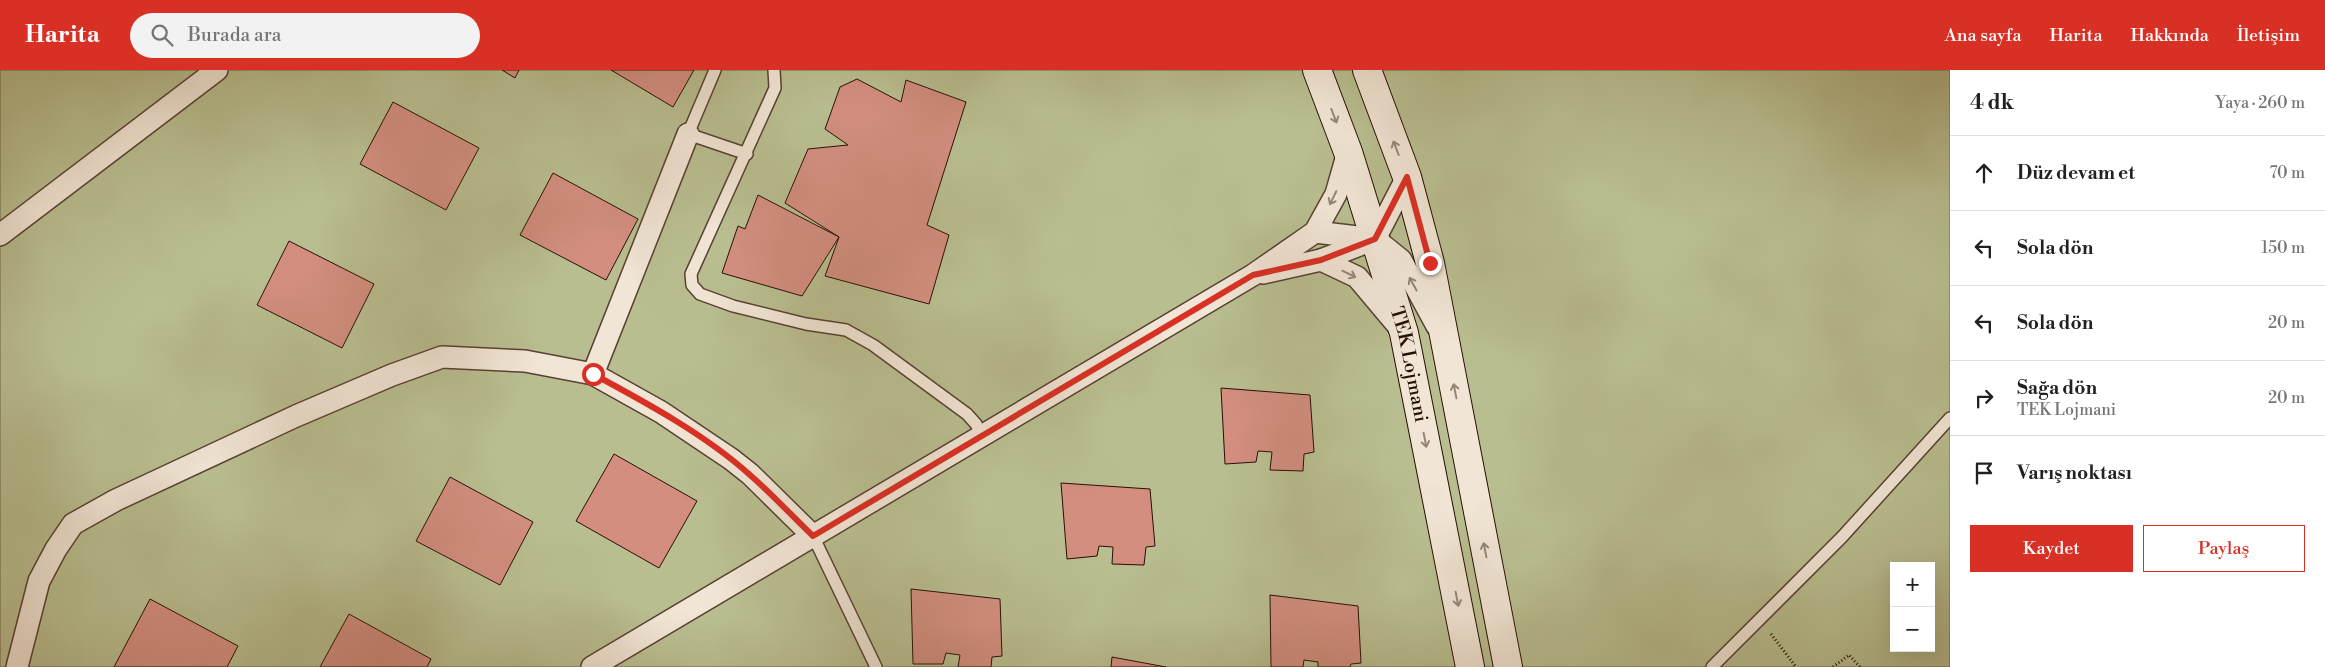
<!DOCTYPE html>
<html lang="tr">
<meta charset="utf-8">
<style>
:root{--surface:#fff;--page:#f2f2f2;--text:#202124;--muted:#757577;--line:#e0e0e0;--accent:#d93025}
body{margin:0;font-family:"Libre Bodoni",serif;background:var(--page);color:var(--text)}
.controls{position:absolute;right:15px;bottom:15px;display:grid;overflow:hidden;border-radius:0px;box-shadow:0 5px 20px #0002}
.controls button{width:45px;height:45px;display:grid;place-items:center;padding:0;border:0;border-bottom:1px solid var(--line);background:var(--surface);color:var(--text);font:25px sans-serif}
.stop{position:absolute;width:15px;height:15px;margin:-11px;border:4px solid #d93025;border-radius:50%;background:#fff}
.stop.end{background:#d93025;border-color:#fff;box-shadow:0 1px 5px #0008}
.list{margin:0;padding:0;list-style:none}
h2{display:flex;justify-content:space-between;align-items:center;height:65px;margin:0;padding:0 20px;font-size:21px}
h2 small{font-size:16px;font-weight:400;color:var(--muted)}
.list li{display:grid;grid-template-columns:32px 1fr auto;gap:15px;align-items:center;box-sizing:border-box;height:75px;padding:0 20px;border-top:1px solid var(--line)}
.list b{display:block;font-size:19px;white-space:nowrap}
.list p{margin:0;font-size:16px;white-space:nowrap;color:var(--muted)}
.list em{font-size:16px;font-style:normal;color:var(--muted)}
.actions{display:flex;gap:10px;padding:15px 20px}
.actions a{flex:1;padding:11px 0;border:1px solid var(--accent);border-radius:0px;text-align:center;font-size:18px;color:var(--accent)}
.actions .main{background:var(--accent);color:#fff}
.icon{flex:none;width:28px;height:28px;fill:none;stroke:currentColor;stroke-width:2;stroke-linecap:round;stroke-linejoin:round}
.map{position:relative;flex:none;width:1950px;height:597px;overflow:hidden}
header{display:flex;align-items:center;gap:30px;box-sizing:border-box;height:70px;padding:0 25px;background:var(--accent);color:#fff}
header strong{font-size:24px}
nav{display:flex;gap:28px;margin-inline-start:auto;font-size:18px}
.search{width:350px;height:45px;background:var(--page);display:flex;align-items:center;gap:12px;box-sizing:border-box;padding:0 18px;border-radius:28px;color:var(--muted);font-size:19px}
main{display:flex}
aside{flex:1;background:var(--surface)}
.map>svg:first-child{display:block}
.green{fill:#b9be90;stroke:#70664a;fill-rule:evenodd}
.building{fill:#d38e80;stroke:#270f04}
.lines{fill:none;stroke-linecap:round;stroke-linejoin:round}
.lane-casing{stroke:#584132;stroke-width:14}
.street-casing{stroke:#584132;stroke-width:24}
.secondary-casing{stroke:#270f04;stroke-width:30}
.path{stroke:#270f04;stroke-width:3;stroke-dasharray:1 2.5;stroke-linecap:butt}
.lane{stroke:#f1e5d5;stroke-width:11}
.street{stroke:#f1e5d5;stroke-width:21}
.secondary{stroke:#f1e5d5;stroke-width:28}
.oneway{stroke:#968577}
.route{stroke:#d93025;stroke-width:6}
.labels{text-anchor:middle;dominant-baseline:central;stroke-width:4.5;stroke-linejoin:round;paint-order:stroke}
.street-label{font-size:19px;fill:#270f04;stroke:#f1e5d5}
</style>
<header>
<strong>Harita</strong>
<div class="search"><svg class="icon" aria-label="search" viewBox="0 0 24 24"><circle cx="10" cy="10" r="6"/><path d="M15 15l6 6"/></svg>Burada ara</div>
<nav><a>Ana sayfa</a><a>Harita</a><a>Hakkında</a><a>İletişim</a></nav>
</header>
<main>
<div class="map">
<svg width="1950" height="597" viewBox="0 0 1950 597">
<rect width="100%" height="100%" fill="#e9d7be"/>
<filter id="stains"><feTurbulence type="fractalNoise" baseFrequency=".004" numOctaves="4"/><feColorMatrix values="0 0 0 0 .2 0 0 0 0 .09 0 0 0 0 .02 0 0 0 .5 -.17"/></filter>
<radialGradient id="worn" r=".72"><stop offset=".6" stop-color="#630" stop-opacity="0"/><stop offset="1" stop-color="#630" stop-opacity=".3"/></radialGradient>
<path class="green" d="M 0,0 L 1950,0 L 1950,597 L 0,597 ZM 1894,496 L 1931,496 L 1931,578 L 1894,578 Z"/>
<g class="building">
<path d="M 502,0 L 519,0 L 515,8 Z"/>
<path d="M 611,0 L 694,0 L 673,37 Z"/>
<path d="M 857,9 L 901,32 L 906,10 L 966,32 L 927,155 L 949,165 L 929,234 L 825,206 L 839,167 L 785,133 L 808,79 L 848,75 L 825,59 L 840,17 Z"/>
<path d="M 393,32 L 479,78 L 446,140 L 360,94 Z"/>
<path d="M 553,103 L 638,149 L 606,210 L 520,165 Z"/>
<path d="M 758,125 L 839,167 L 802,226 L 722,203 L 738,156 L 745,159 Z"/>
<path d="M 289,171 L 374,214 L 342,278 L 257,235 Z"/>
<path d="M 1221,318 L 1310,325 L 1314,382 L 1304,384 L 1303,401 L 1270,400 L 1272,382 L 1258,381 L 1256,392 L 1225,394 Z"/>
<path d="M 614,384 L 697,431 L 659,498 L 576,451 Z"/>
<path d="M 450,407 L 533,452 L 500,515 L 416,471 Z"/>
<path d="M 1061,413 L 1150,419 L 1155,476 L 1146,477 L 1144,495 L 1112,494 L 1113,477 L 1099,476 L 1097,486 L 1067,489 Z"/>
<path d="M 911,519 L 1000,529 L 1002,586 L 992,587 L 991,597 L 958,597 L 960,585 L 946,583 L 943,594 L 913,594 Z"/>
<path d="M 1270,525 L 1358,536 L 1361,593 L 1351,594 L 1350,597 L 1318,597 L 1318,592 L 1304,590 L 1303,597 L 1271,597 Z"/>
<path d="M 150,529 L 238,576 L 227,597 L 114,597 Z"/>
<path d="M 349,544 L 431,589 L 427,597 L 320,597 Z"/>
<path d="M 1112,587 L 1166,597 L 1111,597 Z"/>
</g>
<g class="lines">
<g class="lane-casing">
<g id="lane">
<path d="M 715,0 L 688,64 L 747,84"/>
<path d="M 774,0 L 775,18 L 691,204 L 692,215 L 700,224 L 733,236 L 806,254 L 846,260 L 873,275 L 967,344 L 976,354 L 982,366"/>
<path d="M 813,466 L 876,597"/>
<path d="M 1712,597 L 1842,467 L 1950,348"/>
</g>
</g>
<g class="street-casing">
<g id="street">
<path d="M 1315,162 L 1375,169 L 1401,190 L 1437,256"/>
<path d="M 0,165 L 217,0"/>
<path d="M 1321,190 L 1375,169 L 1407,107"/>
<path d="M 1263,203 L 1321,190 L 1357,207 L 1399,257"/>
<path d="M 593,304 L 688,64"/>
<path d="M 17,597 L 39,511 L 56,479 L 73,454 L 116,430 L 296,346 L 392,305 L 442,287 L 525,291 L 593,304 L 661,342 L 731,389 L 750,404 L 813,466"/>
<path d="M 592,597 L 1253,205 L 1315,162 L 1336,124 L 1348,82"/>
</g>
</g>
<g class="secondary-casing">
<g id="secondary">
<path id="s1" d="M 1317,0 L 1348,82 L 1404,263 L 1470,597"/>
<path d="M 1367,0 L 1407,107 L 1430,193 L 1508,597"/>
</g>
</g>
<g class="path">
<path d="M 1771,564 L 1796,597"/>
<path d="M 1833,597 L 1849,585 L 1860,597"/>
</g>
<use href="#lane" class="lane"/>
<use href="#street" class="street"/>
<use href="#secondary" class="secondary"/>
</g>
<defs><path id="oneway-shaft" d="M-6 0H5M1.5-3L5.5 0L1.5 3" fill="none" stroke-width="1.6" stroke-linecap="round" stroke-linejoin="round" transform="scale(1.25)"/></defs>
<g class="oneway">
<use href="#oneway-shaft" transform="translate(1334 46) rotate(69)"/>
<use href="#oneway-shaft" transform="translate(1396 78) rotate(-111)"/>
<use href="#oneway-shaft" transform="translate(1333 128) rotate(116)"/>
<use href="#oneway-shaft" transform="translate(1349 204) rotate(26)"/>
<use href="#oneway-shaft" transform="translate(1413 214) rotate(-119)"/>
<use href="#oneway-shaft" transform="translate(1455 321) rotate(-101)"/>
<use href="#oneway-shaft" transform="translate(1425 370) rotate(79)"/>
<use href="#oneway-shaft" transform="translate(1485 480) rotate(-101)"/>
<use href="#oneway-shaft" transform="translate(1457 529) rotate(79)"/>
</g>
<g class="lines">
<path class="route" d="M 593,304 C 645,332 706,365 750,405 C 772,424 792,446 813,466 L 1253,205 L 1321,190 L 1375,169 L 1407,107 L 1430,193"/>
</g>
<g class="labels">
<g class="street-label">
<text stroke="none"><textPath href="#s1" startOffset="309">TEK Lojmani</textPath></text>
</g>
</g>
<rect width="100%" height="100%" filter="url(#stains)"/>
<rect width="100%" height="100%" fill="url(#worn)"/>
</svg>
<div class="controls">
<button>+</button>
<button>−</button>
</div>
<div class="stop" style="left:593px;top:304px"></div>
<div class="stop end" style="left:1430px;top:193px"></div>
</div>
<aside>
<h2>4 dk<small>Yaya · 260 m</small></h2>
<ul class="list">
<li><svg class="icon" aria-label="ahead" viewBox="0 0 24 24"><path d="M12 20V5M6 11l6-6 6 6"/></svg><div><b>Düz devam et</b></div><em>70 m</em></li>
<li><svg class="icon" aria-label="left" viewBox="0 0 24 24"><path d="M17 20v-9H6M10 6l-5 5 5 5"/></svg><div><b>Sola dön</b></div><em>150 m</em></li>
<li><svg class="icon" aria-label="left" viewBox="0 0 24 24"><path d="M17 20v-9H6M10 6l-5 5 5 5"/></svg><div><b>Sola dön</b></div><em>20 m</em></li>
<li><svg class="icon" aria-label="right" viewBox="0 0 24 24"><path d="M7 20v-9h11M14 6l5 5-5 5"/></svg><div><b>Sağa dön</b><p>TEK Lojmani</p></div><em>20 m</em></li>
<li><svg class="icon" aria-label="arrive" viewBox="0 0 24 24"><path d="M6 21V4h12l-3 4 3 4H6"/></svg><div><b>Varış noktası</b></div></li>
</ul>
<div class="actions"><a class="main">Kaydet</a><a>Paylaş</a></div>
</aside>
</main>
